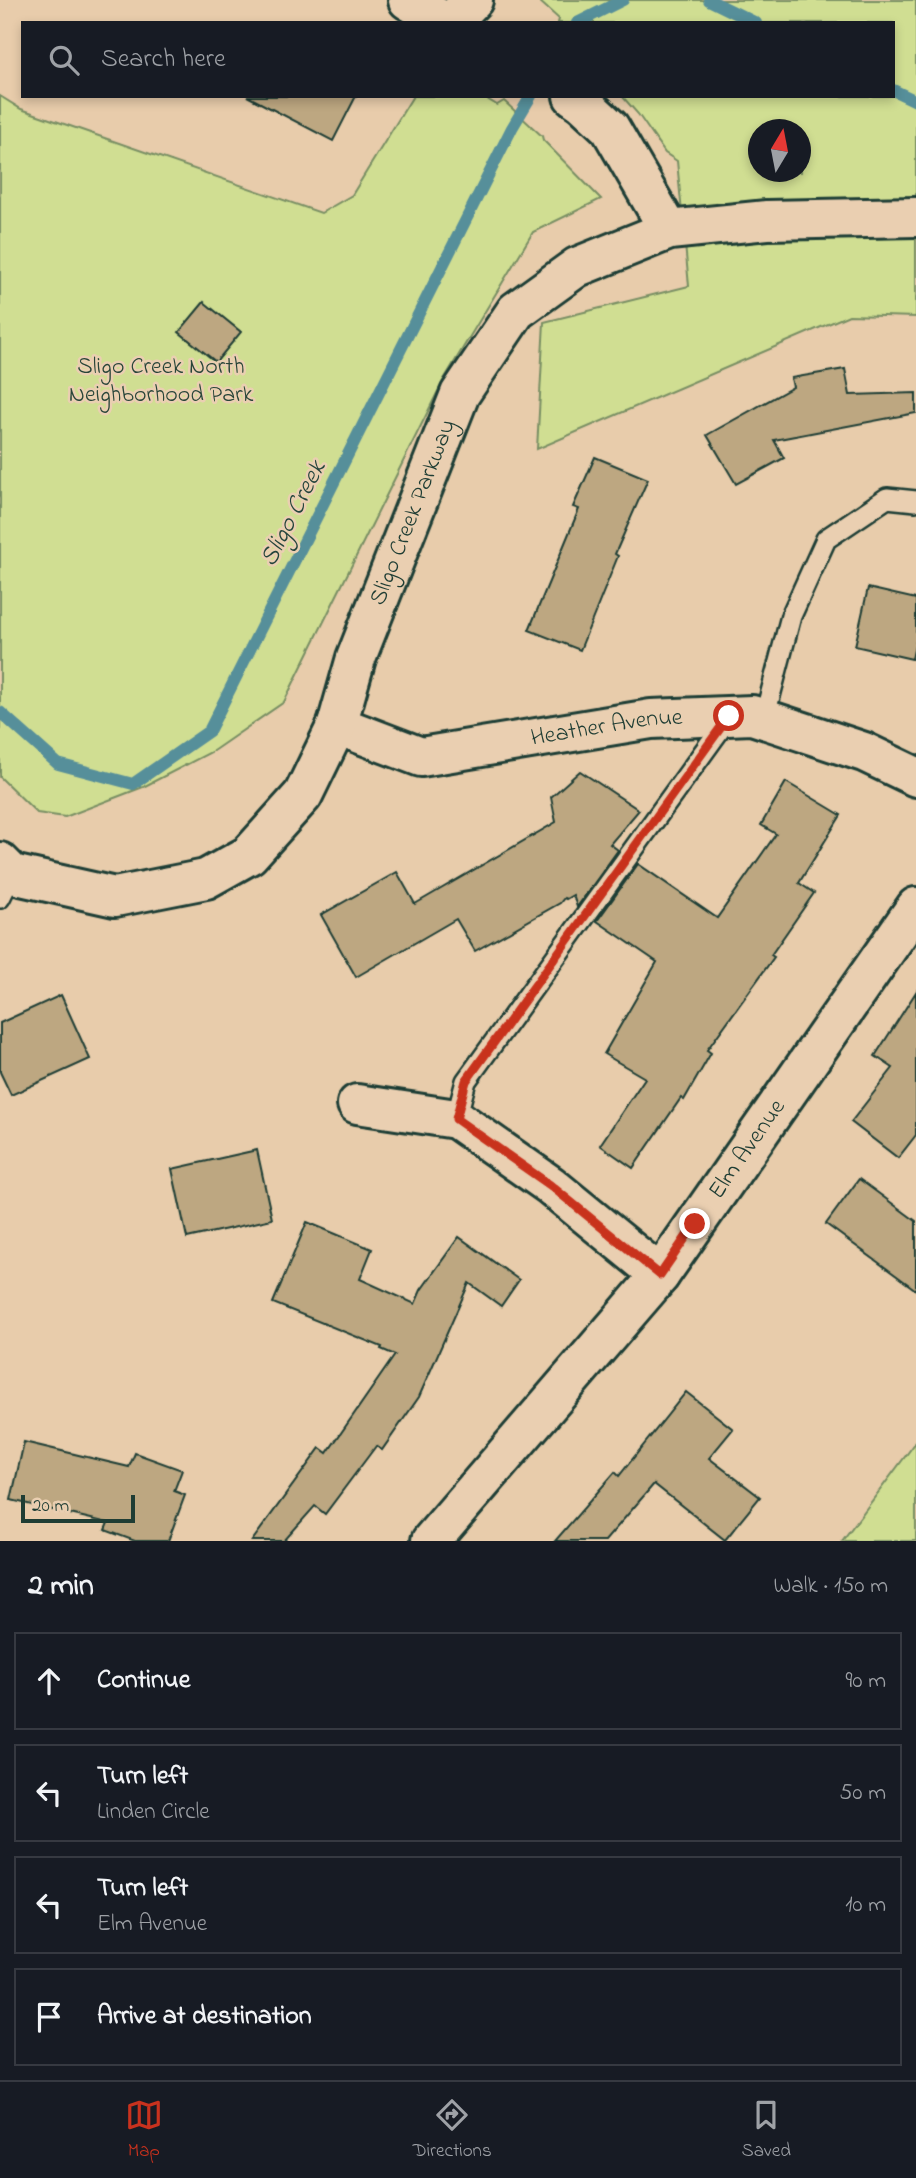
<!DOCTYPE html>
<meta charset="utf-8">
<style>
:root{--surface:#171b24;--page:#20242c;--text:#f1f3f6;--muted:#9ea1a6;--line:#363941;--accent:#c8321e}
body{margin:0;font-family:"Indie Flower",sans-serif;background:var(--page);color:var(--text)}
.compass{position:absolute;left:748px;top:119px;width:63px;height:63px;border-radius:50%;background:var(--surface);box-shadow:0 4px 10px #0003;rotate:10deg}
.scale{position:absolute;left:21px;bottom:18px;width:114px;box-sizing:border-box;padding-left:7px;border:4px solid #1f3d34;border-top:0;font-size:19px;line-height:24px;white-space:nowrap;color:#1f3d34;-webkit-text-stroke:5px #eacfb1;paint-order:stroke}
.stop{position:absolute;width:21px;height:21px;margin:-16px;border:5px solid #c8321e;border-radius:50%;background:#fff}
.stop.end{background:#c8321e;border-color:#fff;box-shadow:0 2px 7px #0008}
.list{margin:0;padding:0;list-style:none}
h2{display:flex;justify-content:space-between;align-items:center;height:91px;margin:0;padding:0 28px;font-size:30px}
h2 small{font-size:23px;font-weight:400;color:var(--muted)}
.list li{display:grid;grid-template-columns:46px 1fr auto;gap:21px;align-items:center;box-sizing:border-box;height:98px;margin:0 14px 14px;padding:0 14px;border:2px solid var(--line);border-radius:0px}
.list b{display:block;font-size:26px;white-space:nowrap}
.list p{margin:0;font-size:23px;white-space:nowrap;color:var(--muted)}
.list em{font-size:23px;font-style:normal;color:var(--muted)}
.icon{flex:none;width:38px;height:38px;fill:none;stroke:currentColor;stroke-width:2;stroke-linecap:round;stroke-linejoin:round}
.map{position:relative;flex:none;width:916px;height:1541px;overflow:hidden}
.search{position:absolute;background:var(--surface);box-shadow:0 4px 10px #0003;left:21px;right:21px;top:21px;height:77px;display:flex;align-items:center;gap:18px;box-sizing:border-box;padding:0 24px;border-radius:0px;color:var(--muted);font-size:26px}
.sheet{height:539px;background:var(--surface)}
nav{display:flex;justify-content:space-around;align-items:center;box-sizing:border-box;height:98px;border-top:2px solid var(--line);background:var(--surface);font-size:19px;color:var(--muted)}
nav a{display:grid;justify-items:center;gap:4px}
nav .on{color:var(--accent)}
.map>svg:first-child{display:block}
.green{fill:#d0de92;stroke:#788e63;stroke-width:2;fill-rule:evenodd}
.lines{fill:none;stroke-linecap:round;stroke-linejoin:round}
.stream{stroke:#578f9a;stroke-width:12}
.building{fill:#bda781;stroke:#1f3d34;stroke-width:2}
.service-casing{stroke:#1f3d34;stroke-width:24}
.minor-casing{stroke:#1f3d34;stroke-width:44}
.tertiary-casing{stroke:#1f3d34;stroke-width:44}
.service{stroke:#eacfb1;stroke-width:19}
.minor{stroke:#eacfb1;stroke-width:38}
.tertiary{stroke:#eacfb1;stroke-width:38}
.route{stroke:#c8321e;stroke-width:9}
.labels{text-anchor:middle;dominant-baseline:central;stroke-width:5;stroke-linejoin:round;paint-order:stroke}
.park-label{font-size:24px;fill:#284539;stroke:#eacfb1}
.street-label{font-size:24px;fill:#1f3d34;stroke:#eacfb1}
.water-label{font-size:26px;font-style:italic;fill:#24443c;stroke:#eacfb1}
</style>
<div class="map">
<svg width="916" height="1541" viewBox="0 0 916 1541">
<rect width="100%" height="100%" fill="#e8ccab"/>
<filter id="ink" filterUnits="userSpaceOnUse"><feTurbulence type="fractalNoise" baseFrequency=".0143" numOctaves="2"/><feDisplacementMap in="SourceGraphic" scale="14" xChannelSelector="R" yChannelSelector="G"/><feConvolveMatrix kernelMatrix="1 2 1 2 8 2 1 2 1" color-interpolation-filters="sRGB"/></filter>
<g filter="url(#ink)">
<g class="green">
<path d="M 538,0 L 916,0 L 916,317 L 849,315 L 537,449 L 544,322 L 689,286 L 677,161 L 665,153 L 638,114 L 622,96 L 893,96 L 893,23 L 558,23 L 559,19 ZM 758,130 L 800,130 L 800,172 L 758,172 Z"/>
<path d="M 0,96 L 21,109 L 321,213 L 352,195 L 413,96 L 482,96 L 497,105 L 504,101 L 542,136 L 543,140 L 601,199 L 533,232 L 443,381 L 284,702 L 213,751 L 143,787 L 65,817 L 37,813 L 0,777 Z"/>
<path d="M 916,1442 L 916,1541 L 842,1541 Z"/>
</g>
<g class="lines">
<g class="stream">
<path d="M 709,0 L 756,23"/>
<path d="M 577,23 L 623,0"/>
<path d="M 893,90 L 916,101"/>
<path d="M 0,712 L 58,764 L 133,784 L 209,731 L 512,128 L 531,96"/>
</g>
</g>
<g class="building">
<path d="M 247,96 L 356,96 L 333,141 Z"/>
<path d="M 204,302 L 241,332 L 216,362 L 179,332 Z"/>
<path d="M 845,369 L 850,395 L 916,393 L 916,413 L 774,440 L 784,458 L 736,484 L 707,435 L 793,387 L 791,378 Z"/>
<path d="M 595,457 L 648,479 L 615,554 L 618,556 L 580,650 L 529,630 L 579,509 L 573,507 Z"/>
<path d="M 868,588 L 916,599 L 916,641 L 912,659 L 855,646 Z"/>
<path d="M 580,771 L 639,810 L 610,844 L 618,850 L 577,907 L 573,895 L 566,899 L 564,898 L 560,903 L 475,951 L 456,919 L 356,977 L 321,915 L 397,872 L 415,904 L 556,822 L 551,797 Z"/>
<path d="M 786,782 L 841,815 L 799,883 L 814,893 L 771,955 L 774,957 L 707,1050 L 711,1053 L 684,1100 L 681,1098 L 633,1168 L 600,1145 L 645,1078 L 604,1054 L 657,962 L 597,921 L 638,864 L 717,918 L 776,834 L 761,825 Z"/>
<path d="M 916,992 L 916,1135 L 898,1158 L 851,1122 L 893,1068 L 875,1056 Z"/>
<path d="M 61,995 L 90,1059 L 11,1095 L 0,1072 L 0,1023 Z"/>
<path d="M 257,1150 L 272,1219 L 187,1238 L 172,1169 Z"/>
<path d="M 859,1179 L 916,1221 L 916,1290 L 826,1224 Z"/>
<path d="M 307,1222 L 372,1249 L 360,1279 L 415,1304 L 421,1290 L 459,1237 L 519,1280 L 501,1306 L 469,1283 L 419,1397 L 382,1450 L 376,1446 L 325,1514 L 315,1506 L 284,1541 L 252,1541 L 320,1448 L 327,1453 L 395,1355 L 381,1349 L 382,1347 L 273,1303 Z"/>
<path d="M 686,1392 L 733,1429 L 709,1458 L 760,1497 L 725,1540 L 654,1484 L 605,1541 L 555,1541 L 615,1472 L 619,1476 Z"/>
<path d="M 24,1442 L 129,1467 L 135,1453 L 182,1470 L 174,1491 L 185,1495 L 168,1541 L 135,1541 L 105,1530 L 108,1523 L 11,1500 Z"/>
</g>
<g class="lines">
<g class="service-casing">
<g id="service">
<path d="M 764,719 L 791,616 L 826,539 L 887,498 L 916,501"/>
<path d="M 0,898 L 12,874"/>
<path d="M 456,1119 L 466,1081 L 729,717"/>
</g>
</g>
<g class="minor-casing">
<g id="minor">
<path d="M 408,0 L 446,23"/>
<path d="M 450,23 L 473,0"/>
<path d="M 573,96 L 583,103 L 610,128 L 669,230"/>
<path id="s1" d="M 337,725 L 421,757 L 651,719 L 752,715 L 864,752 L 916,777"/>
<path d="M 357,1104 L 456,1119 L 550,1185 L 660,1275"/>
<path id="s2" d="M 431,1541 L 660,1275 L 916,907"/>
</g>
</g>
<g class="tertiary-casing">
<g id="tertiary">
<path id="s3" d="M 0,862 L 12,874 L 115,897 L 206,879 L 249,855 L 303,795 L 337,725 L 356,658 L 460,394 L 516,311 L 577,267 L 669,230 L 767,220 L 916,217"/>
</g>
</g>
<use href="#service" class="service"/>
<use href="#minor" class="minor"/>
<use href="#tertiary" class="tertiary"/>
</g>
</g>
<g class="lines" filter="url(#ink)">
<path class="route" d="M 695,1224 L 660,1275 L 550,1185 L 456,1119 L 466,1081 L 729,716"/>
</g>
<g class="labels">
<g class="park-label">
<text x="161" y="367">Sligo Creek North<tspan x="161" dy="28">Neighborhood Park</tspan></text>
</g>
<g class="street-label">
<text stroke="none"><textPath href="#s3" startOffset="649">Sligo Creek Parkway</textPath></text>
<text stroke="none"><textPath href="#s1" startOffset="278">Heather Avenue</textPath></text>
<text stroke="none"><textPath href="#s2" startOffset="504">Elm Avenue</textPath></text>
</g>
<g class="water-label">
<text transform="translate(294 514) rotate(-63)">Sligo Creek</text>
</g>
</g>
</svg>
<svg class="compass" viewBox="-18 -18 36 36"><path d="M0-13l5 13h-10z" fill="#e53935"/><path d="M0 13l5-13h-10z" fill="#9ea1a6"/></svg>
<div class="scale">20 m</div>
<div class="stop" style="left:729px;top:716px"></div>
<div class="stop end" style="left:695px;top:1224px"></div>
<div class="search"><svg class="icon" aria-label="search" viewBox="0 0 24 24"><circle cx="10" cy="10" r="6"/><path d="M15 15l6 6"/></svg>Search here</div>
</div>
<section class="sheet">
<h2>2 min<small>Walk · 150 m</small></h2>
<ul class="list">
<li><svg class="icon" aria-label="ahead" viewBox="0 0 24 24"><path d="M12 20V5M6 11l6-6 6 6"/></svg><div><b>Continue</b></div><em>90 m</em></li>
<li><svg class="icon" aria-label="left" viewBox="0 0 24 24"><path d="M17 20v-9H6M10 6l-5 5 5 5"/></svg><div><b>Turn left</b><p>Linden Circle</p></div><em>50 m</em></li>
<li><svg class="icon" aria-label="left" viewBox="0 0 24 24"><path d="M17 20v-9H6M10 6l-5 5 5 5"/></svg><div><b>Turn left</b><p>Elm Avenue</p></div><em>10 m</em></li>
<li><svg class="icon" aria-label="arrive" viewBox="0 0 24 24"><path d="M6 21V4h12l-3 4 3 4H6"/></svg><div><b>Arrive at destination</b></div></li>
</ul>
</section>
<nav>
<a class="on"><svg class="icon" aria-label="map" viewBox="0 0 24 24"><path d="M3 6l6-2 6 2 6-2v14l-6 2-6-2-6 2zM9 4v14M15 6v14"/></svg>Map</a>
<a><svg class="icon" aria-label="directions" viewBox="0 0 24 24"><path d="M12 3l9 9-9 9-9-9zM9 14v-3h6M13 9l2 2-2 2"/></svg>Directions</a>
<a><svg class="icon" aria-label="saved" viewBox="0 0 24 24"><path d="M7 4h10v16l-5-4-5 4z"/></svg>Saved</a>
</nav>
